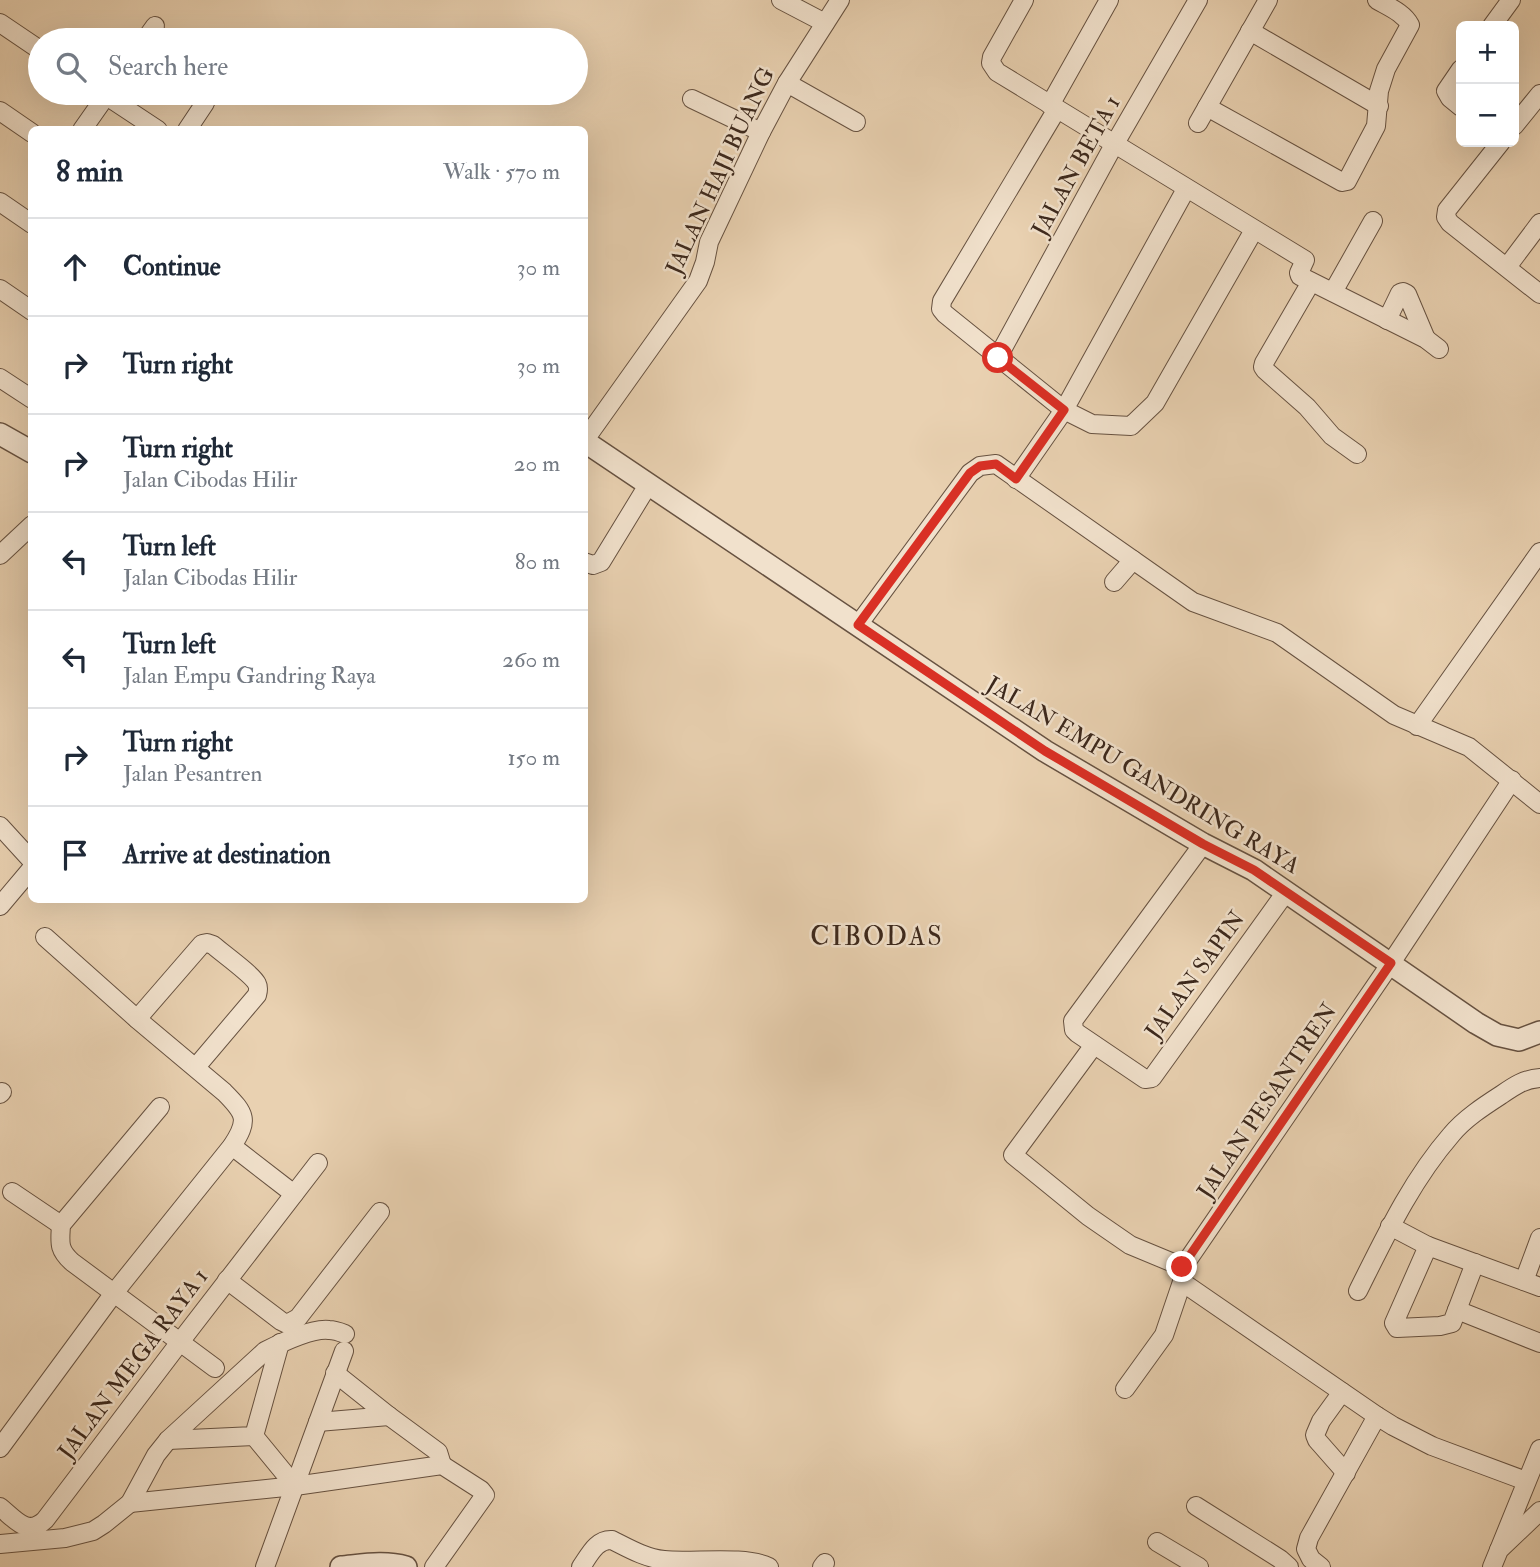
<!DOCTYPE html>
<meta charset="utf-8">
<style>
:root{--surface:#fff;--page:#f2f2f3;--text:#1f2937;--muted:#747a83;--line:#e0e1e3}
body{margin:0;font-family:"IM FELL Double Pica",serif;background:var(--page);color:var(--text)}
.controls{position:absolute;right:21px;top:21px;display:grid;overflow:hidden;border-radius:10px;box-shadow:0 7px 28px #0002}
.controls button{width:63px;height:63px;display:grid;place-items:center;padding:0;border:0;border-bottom:2px solid var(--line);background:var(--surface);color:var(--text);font:35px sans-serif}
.stop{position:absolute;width:21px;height:21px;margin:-16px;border:5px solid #d93025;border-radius:50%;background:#fff}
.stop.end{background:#d93025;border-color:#fff;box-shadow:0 2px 7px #0008}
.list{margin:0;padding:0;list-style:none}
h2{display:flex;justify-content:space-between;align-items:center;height:91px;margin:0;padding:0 28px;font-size:30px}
h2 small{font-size:23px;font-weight:400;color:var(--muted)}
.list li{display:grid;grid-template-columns:46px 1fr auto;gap:21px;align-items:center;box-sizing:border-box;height:98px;padding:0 28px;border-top:2px solid var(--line)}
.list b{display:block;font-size:26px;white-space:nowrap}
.list p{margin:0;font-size:23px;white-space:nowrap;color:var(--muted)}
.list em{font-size:23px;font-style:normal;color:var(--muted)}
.icon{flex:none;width:38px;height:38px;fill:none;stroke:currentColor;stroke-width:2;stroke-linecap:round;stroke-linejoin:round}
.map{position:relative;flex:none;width:1540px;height:1567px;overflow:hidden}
.search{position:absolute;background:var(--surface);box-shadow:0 7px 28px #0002;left:28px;top:28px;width:560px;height:77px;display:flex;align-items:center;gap:18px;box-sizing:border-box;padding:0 24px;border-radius:38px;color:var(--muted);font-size:26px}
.panel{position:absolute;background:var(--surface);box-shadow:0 7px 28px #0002;left:28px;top:126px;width:560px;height:777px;border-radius:10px}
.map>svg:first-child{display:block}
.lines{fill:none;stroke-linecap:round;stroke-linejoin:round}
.minor-casing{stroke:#675241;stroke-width:20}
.tertiary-casing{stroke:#675241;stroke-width:24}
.minor{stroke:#f1e1cc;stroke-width:18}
.tertiary{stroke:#f1e1cc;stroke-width:21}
.route{stroke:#d93025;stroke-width:9}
.labels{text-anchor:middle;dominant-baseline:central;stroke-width:5;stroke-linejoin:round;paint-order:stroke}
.street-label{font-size:23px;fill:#3c281c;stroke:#f1e1cc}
.quarter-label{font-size:26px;letter-spacing:2px;fill:#3c281c;stroke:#f1e1cc}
</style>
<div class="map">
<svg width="1540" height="1567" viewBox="0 0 1540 1567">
<rect width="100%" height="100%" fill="#e9d1b1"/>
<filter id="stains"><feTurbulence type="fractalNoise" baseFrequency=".00286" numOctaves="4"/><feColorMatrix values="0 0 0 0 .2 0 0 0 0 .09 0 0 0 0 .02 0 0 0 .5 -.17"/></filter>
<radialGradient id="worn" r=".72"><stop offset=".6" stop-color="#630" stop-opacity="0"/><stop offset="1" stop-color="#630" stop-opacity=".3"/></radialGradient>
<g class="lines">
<g class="minor-casing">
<g id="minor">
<path d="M 781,0 L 825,23"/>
<path d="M 1024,0 L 992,57 L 991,63 L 997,72 L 1305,260 L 1299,273 L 1300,276 L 1426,339 L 1439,349"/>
<path d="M 0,23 L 40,50"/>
<path d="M 1492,26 L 1511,0"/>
<path d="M 1250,31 L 1379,106"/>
<path d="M 145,40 L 155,26"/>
<path d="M 1461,69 L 1446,91 L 1450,98 L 1461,107"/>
<path d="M 787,83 L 856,122"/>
<path d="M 102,93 L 158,130"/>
<path d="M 692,99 L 761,132"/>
<path d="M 1050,105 L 1109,0"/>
<path d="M 1207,107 L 1342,182 L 1347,181 L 1376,126 L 1379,91 L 1386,69 L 1410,25 C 1404,13 1389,7 1377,0"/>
<path d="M 1057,109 L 942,301 L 941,309 L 945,314 L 1064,410 L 1092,424 L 1131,426 L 1155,403 L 1254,230"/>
<path d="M 0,111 L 32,133"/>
<path d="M 1198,123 L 1268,0"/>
<path d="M 1514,126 L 1540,94"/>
<path d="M 82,130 L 108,93"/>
<path d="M 187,130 L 205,103"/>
<path d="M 1501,142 L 1447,210 L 1446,217 L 1450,223 L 1540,294"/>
<path d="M 0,202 L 32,224"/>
<path d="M 1507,267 L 1540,223"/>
<path d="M 1311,282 L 1264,363 L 1263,367 L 1265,370 L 1307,407 L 1332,436 L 1357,454"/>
<path d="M 0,289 L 32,311"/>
<path d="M 1333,292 L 1373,221"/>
<path d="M 1387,320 L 1400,293 L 1403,292 L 1407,294 L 1426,339"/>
<path d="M 998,357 L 1110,152 L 1198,0"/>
<path d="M 0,378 L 32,399"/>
<path d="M 584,441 L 698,281 L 705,262 L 709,242 L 761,132 L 787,83 L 840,0"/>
<path d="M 1016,479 L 1064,410 L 1186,189"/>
<path d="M 0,555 L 32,525"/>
<path d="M 584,562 L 593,565 L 601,562 L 648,485"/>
<path d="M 1114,582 L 1133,560"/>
<path d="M 858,625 L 970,473 L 980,466 L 996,464 L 1193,602 L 1277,633 L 1394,715 L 1469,747 L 1540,804"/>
<path d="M 1417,726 L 1540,552"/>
<path d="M 0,826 L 32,861"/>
<path d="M 1203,844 L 1073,1021 L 1074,1030 L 1077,1033 L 1145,1079 L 1152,1078 L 1286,892"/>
<path d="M 0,906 L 32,868"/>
<path d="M 137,1019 L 202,944 L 207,943 L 213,945 C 222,953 253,975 257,984 C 259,988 258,991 257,995 L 196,1067"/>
<path d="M 1094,1045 L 1013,1155 L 1088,1216 L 1130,1245 L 1183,1267"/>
<path d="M 0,1094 L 2,1092"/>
<path d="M 160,1107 L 61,1225 C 60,1243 58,1249 72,1262 L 215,1368"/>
<path d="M 232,1146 L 294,1194"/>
<path d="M 12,1192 L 61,1225"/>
<path d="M 1390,1226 L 1428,1246 L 1540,1287"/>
<path d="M 1428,1246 L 1394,1323 L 1397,1328 L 1440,1326 L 1452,1323 L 1475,1263"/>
<path d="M 1183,1267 L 1391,963 L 1512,780"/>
<path d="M 1183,1267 L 1182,1282 L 1377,1416 L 1393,1426 L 1432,1446 L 1526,1481"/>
<path d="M 227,1280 L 281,1321 L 287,1324 L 298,1318 L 380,1212"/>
<path d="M 1524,1281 L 1540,1238"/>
<path d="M 1358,1291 C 1385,1237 1411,1181 1451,1135 C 1464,1119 1484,1106 1501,1095 C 1514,1086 1524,1079 1540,1078"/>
<path d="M 1457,1310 L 1540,1343"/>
<path d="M 335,1373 L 389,1416 L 438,1452 L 442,1465"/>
<path d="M 1125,1389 L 1164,1335 L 1182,1282"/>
<path d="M 1342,1392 L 1321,1421 L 1315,1435 L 1317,1440 L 1346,1473"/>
<path d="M 318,1422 L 389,1416"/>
<path d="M 254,1436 L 295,1486"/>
<path d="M 168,1440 L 254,1436 L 280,1343"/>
<path d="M 0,1448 L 114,1293 L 232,1146 C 249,1120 246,1114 224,1092 L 137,1019 L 45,937"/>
<path d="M 130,1503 L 295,1486 L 442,1465 L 481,1490 L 485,1495 L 434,1567"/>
<path d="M 1196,1506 L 1280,1559 L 1289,1567"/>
<path d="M 0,1507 C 15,1519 27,1537 45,1520 L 180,1342 L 318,1163"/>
<path d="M 1157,1542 L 1199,1567"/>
<path d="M 0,1544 L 65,1538 L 93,1531 L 104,1524 L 130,1503 L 156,1455 L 168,1440 L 265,1351 C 281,1343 311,1328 329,1330 C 334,1330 340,1332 345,1334"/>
<path d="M 1499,1550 L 1540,1449"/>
<path d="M 265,1567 L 344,1351"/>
<path d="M 581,1567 C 589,1556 596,1539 612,1540 C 628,1548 645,1558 664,1560 C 692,1563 744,1555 769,1567"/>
<path d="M 822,1567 L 825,1563"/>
<path d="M 1321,1567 L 1311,1559 L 1306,1549 L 1309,1538 L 1377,1416"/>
<path d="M 1492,1567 L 1499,1550 L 1540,1511"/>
</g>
</g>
<g class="tertiary-casing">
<g id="tertiary">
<path d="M 0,434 L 32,452"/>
<path d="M 584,441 L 1045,751 L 1203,844 L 1254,870 L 1476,1023 L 1497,1035 L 1519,1040 L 1540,1032"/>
<path d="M 341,1567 C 363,1565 385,1561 406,1567"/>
</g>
</g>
<use href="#minor" class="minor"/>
<use href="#tertiary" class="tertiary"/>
</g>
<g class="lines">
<path class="route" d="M 998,358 L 1064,410 L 1016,479 L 996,464 L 980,466 L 970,473 L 858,625 L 1045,751 L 1203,844 L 1254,870 L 1391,963 L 1182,1267"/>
</g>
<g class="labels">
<g class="street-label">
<text transform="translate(1076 166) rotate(-61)">JALAN BETA 1</text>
<text transform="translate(720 171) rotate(-65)">JALAN HAJI BUANG</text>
<text transform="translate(1143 775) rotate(31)">JALAN EMPU GANDRING RAYA</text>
<text transform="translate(1195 975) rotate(-54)">JALAN SAPIN</text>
<text transform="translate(1267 1101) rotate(-56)">JALAN PESANTREN</text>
<text transform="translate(133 1364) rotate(-53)">JALAN MEGA RAYA 1</text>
</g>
<g class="quarter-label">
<text x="877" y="937">CIBODAS</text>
</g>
</g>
<rect width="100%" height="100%" filter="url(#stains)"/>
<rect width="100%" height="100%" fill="url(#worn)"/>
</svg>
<div class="controls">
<button>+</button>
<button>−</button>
</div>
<div class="stop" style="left:998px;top:358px"></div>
<div class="stop end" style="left:1182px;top:1267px"></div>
<div class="search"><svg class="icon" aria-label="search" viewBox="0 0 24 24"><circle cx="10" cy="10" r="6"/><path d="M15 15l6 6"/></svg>Search here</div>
<section class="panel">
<h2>8 min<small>Walk · 570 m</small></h2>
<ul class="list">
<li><svg class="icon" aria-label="ahead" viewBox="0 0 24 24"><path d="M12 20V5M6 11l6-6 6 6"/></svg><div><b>Continue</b></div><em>30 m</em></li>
<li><svg class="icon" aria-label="right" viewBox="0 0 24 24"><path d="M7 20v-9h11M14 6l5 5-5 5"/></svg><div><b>Turn right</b></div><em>30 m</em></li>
<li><svg class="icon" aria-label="right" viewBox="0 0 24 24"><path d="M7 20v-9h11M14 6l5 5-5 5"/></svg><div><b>Turn right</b><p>Jalan Cibodas Hilir</p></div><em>20 m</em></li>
<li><svg class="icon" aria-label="left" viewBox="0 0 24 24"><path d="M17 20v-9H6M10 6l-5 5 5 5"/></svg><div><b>Turn left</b><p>Jalan Cibodas Hilir</p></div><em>80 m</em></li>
<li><svg class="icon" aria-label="left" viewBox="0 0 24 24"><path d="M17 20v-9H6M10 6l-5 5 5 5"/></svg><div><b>Turn left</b><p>Jalan Empu Gandring Raya</p></div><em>260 m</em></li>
<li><svg class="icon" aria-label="right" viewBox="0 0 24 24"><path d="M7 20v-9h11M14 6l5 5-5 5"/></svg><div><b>Turn right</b><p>Jalan Pesantren</p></div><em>150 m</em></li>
<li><svg class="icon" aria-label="arrive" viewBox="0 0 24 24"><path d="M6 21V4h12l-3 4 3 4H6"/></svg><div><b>Arrive at destination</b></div></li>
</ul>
</section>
</div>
